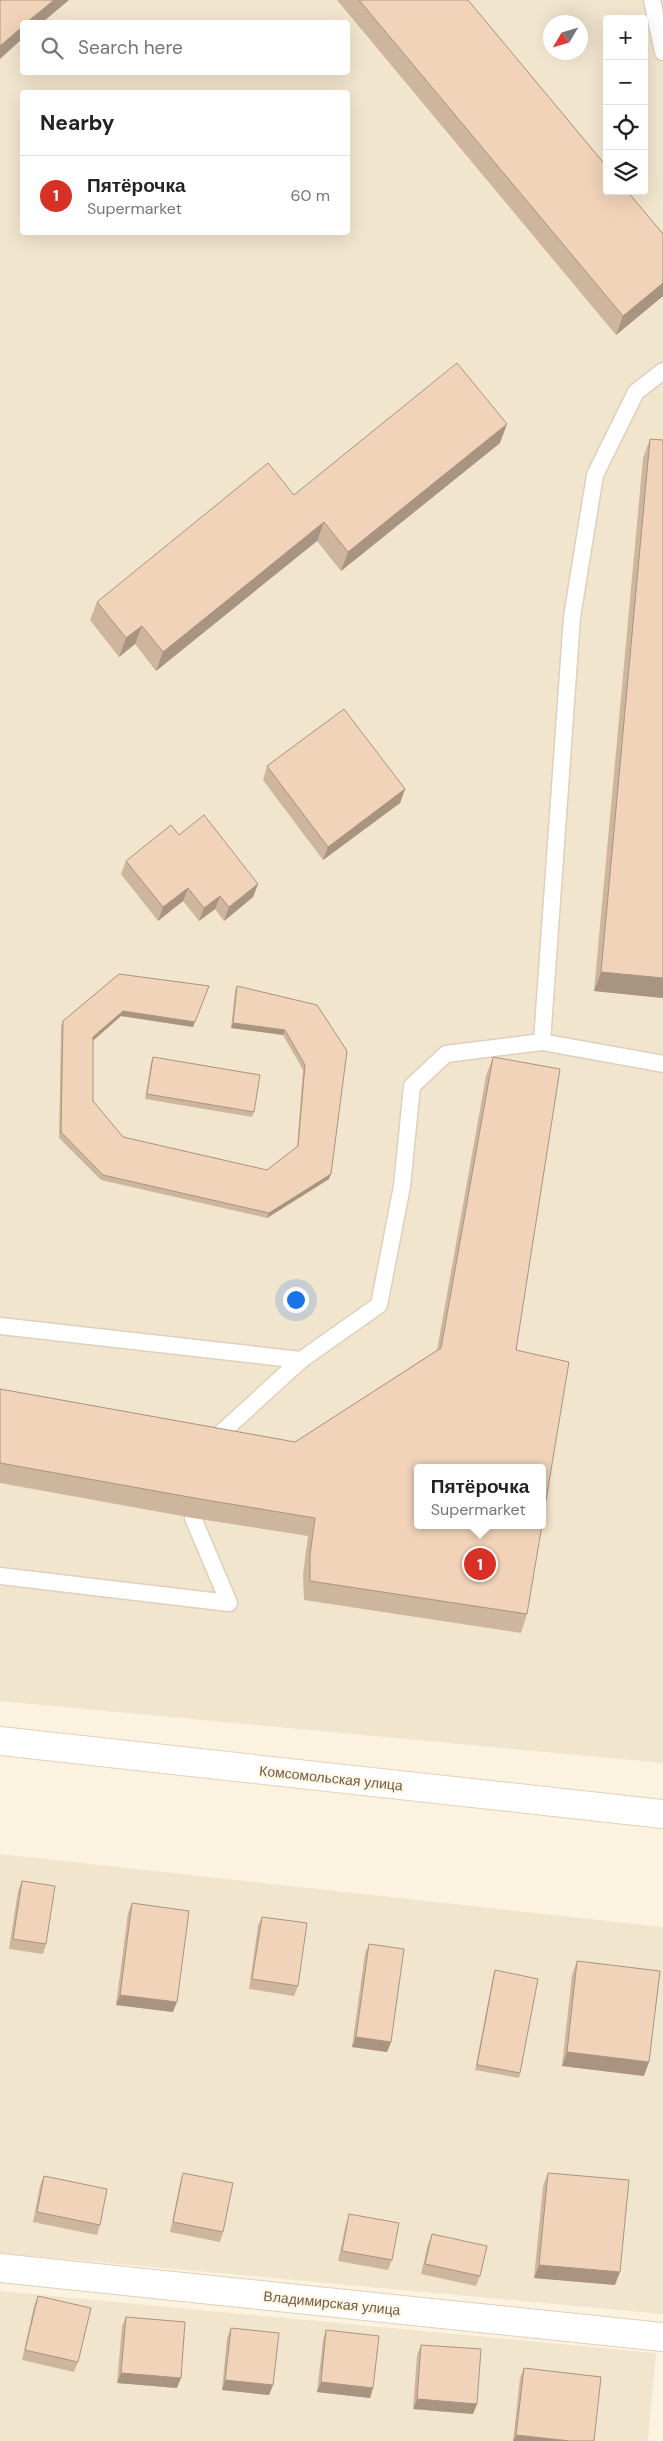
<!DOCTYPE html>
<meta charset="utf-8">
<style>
:root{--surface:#fff;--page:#f2f2f2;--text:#222;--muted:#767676;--line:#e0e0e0;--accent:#d93025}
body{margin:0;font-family:"DM Sans",sans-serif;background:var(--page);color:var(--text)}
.controls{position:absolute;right:15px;top:15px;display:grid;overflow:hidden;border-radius:5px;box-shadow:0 5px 20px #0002}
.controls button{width:45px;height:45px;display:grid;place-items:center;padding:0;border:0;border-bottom:1px solid var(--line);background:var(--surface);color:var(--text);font:25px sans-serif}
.compass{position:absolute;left:543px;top:15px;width:45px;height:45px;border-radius:50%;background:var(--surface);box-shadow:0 5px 20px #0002;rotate:232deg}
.you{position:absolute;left:295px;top:1299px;width:18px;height:18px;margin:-12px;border:4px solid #fff;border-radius:50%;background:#1a73e8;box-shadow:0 0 0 8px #1a73e833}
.badge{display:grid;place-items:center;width:32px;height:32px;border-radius:50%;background:var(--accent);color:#fff;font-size:16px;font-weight:700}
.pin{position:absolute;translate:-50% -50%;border:2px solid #fff;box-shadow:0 1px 5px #0006}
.popup{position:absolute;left:414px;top:1464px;width:132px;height:65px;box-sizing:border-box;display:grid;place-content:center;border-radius:5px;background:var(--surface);filter:drop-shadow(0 1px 4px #0005);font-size:16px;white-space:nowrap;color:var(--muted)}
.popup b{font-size:19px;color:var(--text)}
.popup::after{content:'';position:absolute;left:50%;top:100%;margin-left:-10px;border:10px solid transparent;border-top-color:var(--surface)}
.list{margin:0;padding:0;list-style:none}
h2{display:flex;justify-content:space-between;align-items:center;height:65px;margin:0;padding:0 20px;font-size:21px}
h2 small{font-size:16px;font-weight:400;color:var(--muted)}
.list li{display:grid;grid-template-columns:32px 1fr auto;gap:15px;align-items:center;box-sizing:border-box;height:80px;padding:0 20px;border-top:1px solid var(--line)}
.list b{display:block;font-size:19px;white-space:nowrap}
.list p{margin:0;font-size:16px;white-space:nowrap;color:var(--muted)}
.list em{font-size:16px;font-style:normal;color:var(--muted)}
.icon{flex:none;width:28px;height:28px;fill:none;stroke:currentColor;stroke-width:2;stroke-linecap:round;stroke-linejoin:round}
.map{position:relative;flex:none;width:663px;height:2441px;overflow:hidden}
.search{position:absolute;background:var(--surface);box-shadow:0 5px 20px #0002;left:20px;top:20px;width:330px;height:55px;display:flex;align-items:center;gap:12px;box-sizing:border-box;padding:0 18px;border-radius:5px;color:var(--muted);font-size:19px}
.panel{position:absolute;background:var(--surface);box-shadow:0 5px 20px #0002;left:20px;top:90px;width:330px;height:145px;border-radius:5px}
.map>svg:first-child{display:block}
.residential{fill:#f2e5ce;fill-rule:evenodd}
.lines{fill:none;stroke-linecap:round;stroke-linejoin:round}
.lane-casing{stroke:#dfcfbc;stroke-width:19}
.street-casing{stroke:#dfcfbc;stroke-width:30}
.secondary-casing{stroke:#e4d1ba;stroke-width:30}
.lane{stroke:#fff;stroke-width:16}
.street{stroke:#fff;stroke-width:28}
.secondary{stroke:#fff;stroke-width:28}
.wall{fill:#ceb59e}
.shaded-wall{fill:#a89481}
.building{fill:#f0d3b8;stroke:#a89481}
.labels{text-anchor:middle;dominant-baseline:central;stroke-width:4.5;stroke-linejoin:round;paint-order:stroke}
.street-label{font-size:14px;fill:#715a48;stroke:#fff7e5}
</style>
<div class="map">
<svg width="663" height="2441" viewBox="0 0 663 2441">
<rect width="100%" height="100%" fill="#fbf3e0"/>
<g class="residential">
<path d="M 0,0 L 663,0 L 663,1763 L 0,1701 ZM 607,19 L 644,19 L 644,191 L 607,191 ZM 22,22 L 348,22 L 348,72 L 22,72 ZM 550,22 L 580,22 L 580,52 L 550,52 ZM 22,92 L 348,92 L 348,232 L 22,232 ZM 418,1468 L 542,1468 L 542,1525 L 418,1525 Z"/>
<path d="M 0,1854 L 663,1927 L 663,2314 L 0,2253 Z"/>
<path d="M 0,2291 L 656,2353 L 648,2441 L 0,2441 Z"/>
</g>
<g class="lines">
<g class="lane-casing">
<g id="lane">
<path d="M 652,0 L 663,52"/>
<path d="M 542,1042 L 663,1064"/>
<path d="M 0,1326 L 301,1360 L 379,1305 L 402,1186 L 412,1086 L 446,1054 L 542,1042 L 572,617 L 595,475 L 636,392 L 663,371"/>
<path d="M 208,1445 L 301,1360"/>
<path d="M 0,1576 L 229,1603 L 193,1518"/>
</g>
</g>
<g class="street-casing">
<path id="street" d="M 0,2268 L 663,2337"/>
</g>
<g class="secondary-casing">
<path id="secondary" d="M 0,1741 L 663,1814"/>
</g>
<use href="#lane" class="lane"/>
<use href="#street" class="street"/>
<use href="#secondary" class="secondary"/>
</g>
<g class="wall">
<path d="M 337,0 L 468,0 L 663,234 L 663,296 L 616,335 Z"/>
<path d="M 650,439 L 663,998 L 594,991 L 643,458 Z"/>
<path d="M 500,443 L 341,571 L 317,541 L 156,671 L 135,644 L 119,657 L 90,620 L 97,602 L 294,495 Z"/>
<path d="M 267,766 L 405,789 L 400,803 L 323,860 L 263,780 Z"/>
<path d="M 179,835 L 258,884 L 253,897 L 224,921 L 215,909 L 199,921 L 183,901 L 158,921 L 121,874 L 126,861 Z"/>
<path d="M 119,974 L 193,1027 L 121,1016 L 93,1041 L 93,1101 L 123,1137 L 267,1170 L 297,1147 L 303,1070 L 283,1035 L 231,1028 L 235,991 L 237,986 L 317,1005 L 329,1179 L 267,1218 L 101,1180 L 59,1138 L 61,1026 L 63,1021 Z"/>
<path d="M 153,1057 L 254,1112 L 252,1117 L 145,1099 L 151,1062 Z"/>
<path d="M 493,1057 L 516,1350 L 527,1614 L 521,1633 L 304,1600 L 303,1574 L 308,1536 L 193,1518 L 0,1483 L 0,1389 L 295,1442 L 437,1350 L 486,1076 Z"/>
<path d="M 22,1881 L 46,1944 L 43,1954 L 9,1949 L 18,1891 Z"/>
<path d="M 132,1903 L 173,2012 L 116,2005 L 128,1913 Z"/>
<path d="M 262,1917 L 298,1986 L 294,1996 L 249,1989 L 258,1926 Z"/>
<path d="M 369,1944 L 391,2042 L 387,2052 L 352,2047 L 365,1953 Z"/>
<path d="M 577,1961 L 644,2076 L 562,2066 L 572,1975 Z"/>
<path d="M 495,1970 L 520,2073 L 519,2078 L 475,2070 L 493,1976 Z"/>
<path d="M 183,2173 L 223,2232 L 220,2242 L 170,2232 L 180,2183 Z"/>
<path d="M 548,2173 L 615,2285 L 534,2278 L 543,2186 Z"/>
<path d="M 44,2176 L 100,2225 L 97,2235 L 33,2222 L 40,2186 Z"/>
<path d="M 349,2214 L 392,2260 L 388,2270 L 338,2261 L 346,2224 Z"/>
<path d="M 432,2234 L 480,2276 L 476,2286 L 421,2274 L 428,2244 Z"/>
<path d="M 38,2296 L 78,2362 L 74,2372 L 22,2360 L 34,2306 Z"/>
<path d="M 126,2317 L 177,2388 L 117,2383 L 122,2326 Z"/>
<path d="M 231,2328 L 269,2395 L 222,2390 L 227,2338 Z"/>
<path d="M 326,2330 L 373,2388 L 370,2398 L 317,2392 L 323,2340 Z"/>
<path d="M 421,2345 L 477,2404 L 473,2414 L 413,2409 L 417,2355 Z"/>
<path d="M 524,2368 L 594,2441 L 513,2441 L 520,2378 Z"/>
</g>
<g class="shaded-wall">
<path d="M 54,0 L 69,0 L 43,22 L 27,22 Z"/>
<path d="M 22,27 L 22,39 L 0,59 L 0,46 Z"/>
<path d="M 663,283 L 663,296 L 616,335 L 623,316 Z"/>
<path d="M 507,424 L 500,443 L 341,571 L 348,552 Z"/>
<path d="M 324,522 L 317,541 L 156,671 L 163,652 Z"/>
<path d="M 142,626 L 135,644 L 119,657 L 126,638 Z"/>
<path d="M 405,789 L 400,803 L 323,860 L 328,847 Z"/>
<path d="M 258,884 L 253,897 L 224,921 L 229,907 Z"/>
<path d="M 188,888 L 183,901 L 158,921 L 163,907 Z"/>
<path d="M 220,896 L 215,909 L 199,921 L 204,908 Z"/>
<path d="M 601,972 L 663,978 L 663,998 L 594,991 Z"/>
<path d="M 209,986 L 193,1027 L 121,1016 L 91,1042 L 93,1037 L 123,1011 Z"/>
<path d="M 233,1023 L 285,1030 L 283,1035 L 231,1028 Z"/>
<path d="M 331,1174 L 329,1179 L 267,1218 L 269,1213 Z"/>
<path d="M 120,1995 L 177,2002 L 173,2012 L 116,2005 Z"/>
<path d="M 356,2037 L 391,2042 L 387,2052 L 352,2047 Z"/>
<path d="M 567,2052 L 649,2062 L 644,2076 L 562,2066 Z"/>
<path d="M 539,2265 L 620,2272 L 615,2285 L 534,2278 Z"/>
<path d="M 121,2373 L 181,2378 L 177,2388 L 117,2383 Z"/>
<path d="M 225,2380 L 273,2385 L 269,2395 L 222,2390 Z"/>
<path d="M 321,2382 L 373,2388 L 370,2398 L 317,2392 Z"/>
<path d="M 417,2399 L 477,2404 L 473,2414 L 413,2409 Z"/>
<path d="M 516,2435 L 570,2441 L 513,2441 Z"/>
</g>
<g class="building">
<path d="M 0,0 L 54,0 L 27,22 L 22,22 L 22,27 L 0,46 Z"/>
<path d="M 359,0 L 468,0 L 607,167 L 607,191 L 627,191 L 663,234 L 663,283 L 623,316 Z"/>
<path d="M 457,363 L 507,424 L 348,552 L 324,522 L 163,652 L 142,626 L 126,638 L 97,602 L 268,463 L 294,495 Z"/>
<path d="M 650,439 L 663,440 L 663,978 L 601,972 Z"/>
<path d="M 344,709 L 405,789 L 328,847 L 267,766 Z"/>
<path d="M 204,815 L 258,884 L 229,907 L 220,896 L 204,908 L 188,888 L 163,907 L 126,861 L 171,825 L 179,835 Z"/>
<path d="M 119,974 L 209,986 L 195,1022 L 123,1011 L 93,1037 L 93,1101 L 123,1137 L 267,1170 L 298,1146 L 305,1065 L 285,1030 L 233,1023 L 237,986 L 317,1005 L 347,1051 L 331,1174 L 269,1213 L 103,1175 L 61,1132 L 63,1021 Z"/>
<path d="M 153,1057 L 260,1075 L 254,1112 L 147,1094 Z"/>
<path d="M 493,1057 L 560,1069 L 516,1350 L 569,1362 L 542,1524 L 542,1468 L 418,1468 L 418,1525 L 542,1525 L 527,1614 L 310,1581 L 310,1555 L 315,1518 L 200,1499 L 0,1463 L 0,1389 L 295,1442 L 441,1348 Z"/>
<path d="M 22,1881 L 55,1886 L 46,1944 L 13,1939 Z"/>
<path d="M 132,1903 L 189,1911 L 177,2002 L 120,1995 Z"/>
<path d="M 262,1917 L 307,1923 L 298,1986 L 252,1979 Z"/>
<path d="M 369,1944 L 404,1949 L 391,2042 L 356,2037 Z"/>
<path d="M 577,1961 L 660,1971 L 649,2062 L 567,2052 Z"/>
<path d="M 495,1970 L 538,1979 L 520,2073 L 477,2065 Z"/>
<path d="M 183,2173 L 233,2183 L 223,2232 L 173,2222 Z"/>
<path d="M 548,2173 L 629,2180 L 620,2272 L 539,2265 Z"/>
<path d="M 44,2176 L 107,2189 L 100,2225 L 37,2212 Z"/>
<path d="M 349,2214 L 399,2223 L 392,2260 L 342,2251 Z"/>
<path d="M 432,2234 L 487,2246 L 480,2276 L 425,2264 Z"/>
<path d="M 38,2296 L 91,2308 L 78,2362 L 25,2350 Z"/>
<path d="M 126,2317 L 185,2322 L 181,2378 L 121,2373 Z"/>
<path d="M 231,2328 L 279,2333 L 273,2385 L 225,2380 Z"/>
<path d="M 326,2330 L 379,2336 L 373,2388 L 321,2382 Z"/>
<path d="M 421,2345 L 481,2349 L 477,2404 L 417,2399 Z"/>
<path d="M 524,2368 L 601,2377 L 594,2441 L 570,2441 L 516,2435 Z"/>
</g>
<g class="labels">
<g class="street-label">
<text transform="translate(331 1778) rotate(6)">Комсомольская улица</text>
<text transform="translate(332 2303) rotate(6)">Владимирская улица</text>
</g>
</g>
</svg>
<div class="controls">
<button>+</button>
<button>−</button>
<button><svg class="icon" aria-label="locate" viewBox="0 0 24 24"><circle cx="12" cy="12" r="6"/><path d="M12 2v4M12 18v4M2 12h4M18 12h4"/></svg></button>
<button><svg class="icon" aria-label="layers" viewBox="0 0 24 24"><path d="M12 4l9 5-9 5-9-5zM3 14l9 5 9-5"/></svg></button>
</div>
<svg class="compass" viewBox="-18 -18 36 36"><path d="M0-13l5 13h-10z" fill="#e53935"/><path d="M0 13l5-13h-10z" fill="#767676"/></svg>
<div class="you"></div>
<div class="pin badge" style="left:480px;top:1564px">1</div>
<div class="popup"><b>Пятёрочка</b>Supermarket</div>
<div class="search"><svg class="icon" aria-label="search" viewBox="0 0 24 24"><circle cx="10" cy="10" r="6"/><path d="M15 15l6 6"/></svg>Search here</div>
<section class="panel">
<h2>Nearby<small></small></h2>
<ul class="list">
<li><span class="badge">1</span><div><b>Пятёрочка</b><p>Supermarket</p></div><em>60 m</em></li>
</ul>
</section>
</div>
